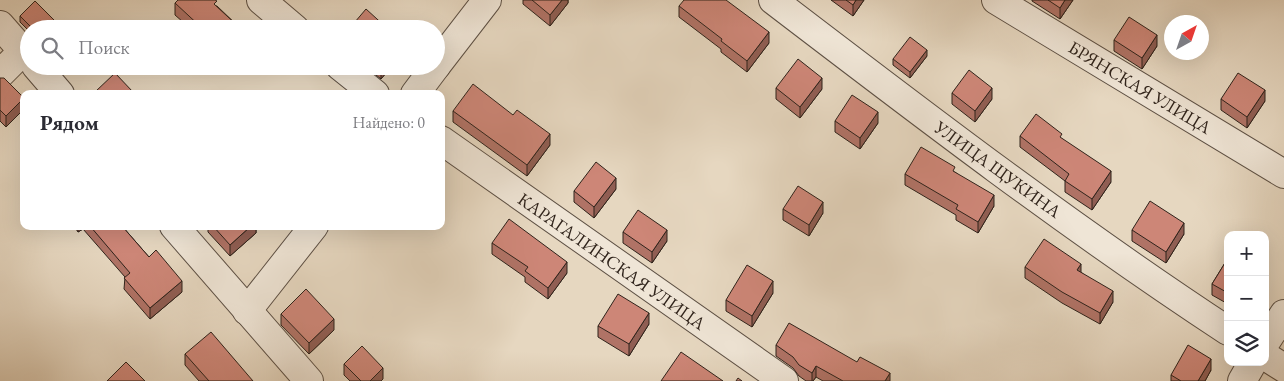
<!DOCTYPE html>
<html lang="ru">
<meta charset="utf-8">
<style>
:root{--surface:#fff;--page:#f2f2f3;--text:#2b2b33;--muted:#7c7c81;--line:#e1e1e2}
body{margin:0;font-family:"EB Garamond",serif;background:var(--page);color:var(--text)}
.controls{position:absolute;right:15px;bottom:15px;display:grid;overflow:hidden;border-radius:10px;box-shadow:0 5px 20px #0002}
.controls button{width:45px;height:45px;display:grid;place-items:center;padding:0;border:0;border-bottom:1px solid var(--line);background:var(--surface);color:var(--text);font:25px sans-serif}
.compass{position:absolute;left:1164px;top:15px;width:45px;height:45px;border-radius:50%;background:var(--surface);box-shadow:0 5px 20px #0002;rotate:40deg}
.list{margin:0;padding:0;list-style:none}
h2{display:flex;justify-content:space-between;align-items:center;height:65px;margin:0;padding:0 20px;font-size:21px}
h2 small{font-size:16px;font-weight:400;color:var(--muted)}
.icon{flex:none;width:28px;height:28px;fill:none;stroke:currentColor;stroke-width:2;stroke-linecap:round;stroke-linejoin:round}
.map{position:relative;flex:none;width:1284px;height:381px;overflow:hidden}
.search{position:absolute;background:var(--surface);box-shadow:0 5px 20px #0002;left:20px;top:20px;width:425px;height:55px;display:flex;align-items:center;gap:12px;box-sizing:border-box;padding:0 18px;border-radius:28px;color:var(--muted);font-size:19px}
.panel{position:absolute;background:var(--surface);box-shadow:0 5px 20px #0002;left:20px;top:90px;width:425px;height:140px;border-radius:10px}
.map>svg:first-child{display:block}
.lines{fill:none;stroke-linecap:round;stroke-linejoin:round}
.minor-casing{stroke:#5d5044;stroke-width:30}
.minor{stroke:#efe5d6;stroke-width:28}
.wall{fill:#b07366;stroke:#2f231b}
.shaded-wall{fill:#905e53;stroke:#2f231b}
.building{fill:#cd8677;stroke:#2f231b}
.labels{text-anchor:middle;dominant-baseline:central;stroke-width:5;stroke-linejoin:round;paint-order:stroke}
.street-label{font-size:18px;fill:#2f231b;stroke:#efe5d6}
</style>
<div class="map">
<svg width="1284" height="381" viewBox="0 0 1284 381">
<rect width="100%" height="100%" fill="#e6d7c0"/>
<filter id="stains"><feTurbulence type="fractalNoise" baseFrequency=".004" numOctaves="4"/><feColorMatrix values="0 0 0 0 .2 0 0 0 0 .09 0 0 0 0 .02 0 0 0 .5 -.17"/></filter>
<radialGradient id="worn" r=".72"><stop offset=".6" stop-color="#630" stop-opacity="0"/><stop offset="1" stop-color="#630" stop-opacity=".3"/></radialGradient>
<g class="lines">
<g class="minor-casing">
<g id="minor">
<path d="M 261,0 L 295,29"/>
<path d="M 773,0 C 922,114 1071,228 1228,331"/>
<path d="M 996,0 L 1284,174"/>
<path d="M 0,25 L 29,58"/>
<path d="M 36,66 L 60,94"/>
<path d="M 340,66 L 375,94"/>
<path d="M 436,66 L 487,0"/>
<path d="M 0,74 L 23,51"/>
<path d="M 415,94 L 436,66"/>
<path d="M 441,140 L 784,381"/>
<path d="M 174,226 L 309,381"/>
<path d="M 247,311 L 314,226"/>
<path d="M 1265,343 L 1284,314"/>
<path d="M 1265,356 L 1284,368"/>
<path d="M 1242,381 L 1253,362"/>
</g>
</g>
<use href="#minor" class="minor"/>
</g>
<g class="wall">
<path d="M 523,0 L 568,0 L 568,3 L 550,26 L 523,4 Z"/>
<path d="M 831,0 L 864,0 L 853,16 Z"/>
<path d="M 1032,0 L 1073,0 L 1060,19 L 1032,1 Z"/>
<path d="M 175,3 L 217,6 L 241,29 L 191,29 L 175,15 Z"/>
<path d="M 679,6 L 769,43 L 747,72 L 721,52 L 721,49 L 679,17 Z"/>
<path d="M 20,16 L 55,27 L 53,29 L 29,29 L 29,31 L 20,22 Z"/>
<path d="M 1114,40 L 1157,46 L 1142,69 L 1114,51 Z"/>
<path d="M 927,56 L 910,78 L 893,65 L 893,59 Z"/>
<path d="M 365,66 L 392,66 L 381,79 Z"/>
<path d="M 0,79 L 24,109 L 6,127 L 0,121 Z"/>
<path d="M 776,88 L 822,89 L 800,118 L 776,99 Z"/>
<path d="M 952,93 L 992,99 L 975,122 L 952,104 Z"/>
<path d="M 1221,99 L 1265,101 L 1247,128 L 1221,110 Z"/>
<path d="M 453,111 L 550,145 L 527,176 L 453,122 Z"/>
<path d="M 835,121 L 878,123 L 860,149 L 835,132 Z"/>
<path d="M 1020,136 L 1062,139 L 1111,182 L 1092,210 L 1065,192 L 1065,181 L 1020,147 Z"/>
<path d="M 955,172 L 994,206 L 978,233 L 956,220 L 956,215 L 905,185 L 905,174 Z"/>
<path d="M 616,189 L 594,218 L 574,202 L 574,191 Z"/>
<path d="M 783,209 L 823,213 L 809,236 L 783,220 Z"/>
<path d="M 74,226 L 122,226 L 149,257 L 182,292 L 150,319 L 124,289 L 125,277 L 83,229 L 78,232 Z"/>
<path d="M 208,226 L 256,226 L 256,233 L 230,256 L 208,232 Z"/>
<path d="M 1132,230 L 1184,234 L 1166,263 L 1132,241 Z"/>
<path d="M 623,232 L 667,241 L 652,263 L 623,243 Z"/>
<path d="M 492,243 L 567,273 L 548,299 L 525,282 L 525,277 L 492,254 Z"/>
<path d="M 1228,258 L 1228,304 L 1212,295 L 1212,284 Z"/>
<path d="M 1025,267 L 1081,272 L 1113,302 L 1100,324 L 1062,303 L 1025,278 Z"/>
<path d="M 773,293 L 752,327 L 726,311 L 726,300 Z"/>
<path d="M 281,314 L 334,330 L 309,354 L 281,325 Z"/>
<path d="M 649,324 L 629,356 L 598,337 L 598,326 Z"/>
<path d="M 776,345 L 890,381 L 823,381 L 816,377 L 813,381 L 806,381 L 799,376 L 793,368 L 776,356 Z"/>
<path d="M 185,354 L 253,381 L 199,381 L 185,365 Z"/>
<path d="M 344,364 L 383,379 L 381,381 L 350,381 L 344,375 Z"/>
<path d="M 1211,370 L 1205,381 L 1171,381 L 1171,375 Z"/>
</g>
<g class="shaded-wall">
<path d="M 562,0 L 568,0 L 568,3 L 550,26 L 550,15 Z"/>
<path d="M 856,0 L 864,0 L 853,16 L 853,5 Z"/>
<path d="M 1065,0 L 1073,0 L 1060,19 L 1060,8 Z"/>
<path d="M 55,21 L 55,27 L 53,29 L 47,29 Z"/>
<path d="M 769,32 L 769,43 L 747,72 L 747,61 Z"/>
<path d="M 1157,35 L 1157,46 L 1142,69 L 1142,58 Z"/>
<path d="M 927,50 L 927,56 L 910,78 L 910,72 Z"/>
<path d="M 382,66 L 392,66 L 381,79 L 381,68 Z"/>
<path d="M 822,78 L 822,89 L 800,118 L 800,107 Z"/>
<path d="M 992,88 L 992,99 L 975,122 L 975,111 Z"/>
<path d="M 1265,90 L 1265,101 L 1247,128 L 1247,117 Z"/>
<path d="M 24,98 L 24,109 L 6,127 L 6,116 Z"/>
<path d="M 878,112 L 878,123 L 860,149 L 860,138 Z"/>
<path d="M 550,134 L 550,145 L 527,176 L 527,165 Z"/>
<path d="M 1111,171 L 1111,182 L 1092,210 L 1092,199 Z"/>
<path d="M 616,178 L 616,189 L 594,218 L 594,207 Z"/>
<path d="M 994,195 L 994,206 L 978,233 L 978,222 Z"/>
<path d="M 823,202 L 823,213 L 809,236 L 809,225 Z"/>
<path d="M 1184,223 L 1184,234 L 1166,263 L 1166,252 Z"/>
<path d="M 78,226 L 83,226 L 83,229 L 78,232 Z"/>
<path d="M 251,226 L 256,226 L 256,233 L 230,256 L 230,245 Z"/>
<path d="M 667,230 L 667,241 L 652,263 L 652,252 Z"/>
<path d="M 567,262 L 567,273 L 548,299 L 548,288 Z"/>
<path d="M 1081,264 L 1081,275 L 1077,270 Z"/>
<path d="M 182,281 L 182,292 L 150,319 L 150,308 Z"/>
<path d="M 773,281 L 773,293 L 752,327 L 752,316 Z"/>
<path d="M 1113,291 L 1113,302 L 1100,324 L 1100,313 Z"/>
<path d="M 649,313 L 649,324 L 629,356 L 629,344 Z"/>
<path d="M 334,319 L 334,330 L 309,354 L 309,343 Z"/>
<path d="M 1211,359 L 1211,370 L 1205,381 L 1198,381 Z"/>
<path d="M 816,366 L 816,377 L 813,381 L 812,381 L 812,373 Z"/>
<path d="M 383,368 L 383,379 L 381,381 L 370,381 Z"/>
<path d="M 890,373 L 890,381 L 885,381 Z"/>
</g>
<g class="building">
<path d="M 178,0 L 215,0 L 217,1 L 214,4 L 241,29 L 203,29 L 175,3 Z"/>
<path d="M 532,0 L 562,0 L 550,15 Z"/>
<path d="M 684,0 L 726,0 L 769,32 L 747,61 L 721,41 L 722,39 L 679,6 Z"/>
<path d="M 846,0 L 856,0 L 853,5 Z"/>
<path d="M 1048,0 L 1065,0 L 1060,8 Z"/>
<path d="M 35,1 L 55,21 L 47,29 L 33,29 L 20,16 Z"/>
<path d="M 366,9 L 388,29 L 349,29 Z"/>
<path d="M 1129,17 L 1157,35 L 1142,58 L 1114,40 Z"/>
<path d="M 910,37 L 927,50 L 910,72 L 893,59 Z"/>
<path d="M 798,59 L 822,78 L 800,107 L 776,88 Z"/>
<path d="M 969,70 L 992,88 L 975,111 L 952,93 Z"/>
<path d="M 115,73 L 133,92 L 131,94 L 96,94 L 95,92 Z"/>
<path d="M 1238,73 L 1265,90 L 1247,117 L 1221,99 Z"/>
<path d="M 0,78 L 4,78 L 24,98 L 6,116 L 0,110 Z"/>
<path d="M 473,84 L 513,115 L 517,110 L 550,134 L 527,165 L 453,111 Z"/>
<path d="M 852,95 L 878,112 L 860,138 L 835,121 Z"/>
<path d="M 1036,114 L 1062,134 L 1060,137 L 1111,171 L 1092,199 L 1065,181 L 1069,174 L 1020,136 Z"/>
<path d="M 921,147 L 955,167 L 953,171 L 994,195 L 978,222 L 956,209 L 958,205 L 905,174 Z"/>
<path d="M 596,162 L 616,178 L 594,207 L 574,191 Z"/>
<path d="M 798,186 L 823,202 L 809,225 L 783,209 Z"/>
<path d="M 1150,201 L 1184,223 L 1166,252 L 1132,230 Z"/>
<path d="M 638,210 L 667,230 L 652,252 L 623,232 Z"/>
<path d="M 509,219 L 567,262 L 548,288 L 525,271 L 528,267 L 492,243 Z"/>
<path d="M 90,226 L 122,226 L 149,257 L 156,250 L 182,281 L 150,308 L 124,278 L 130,273 Z"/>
<path d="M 213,226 L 251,226 L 230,245 Z"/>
<path d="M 1044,239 L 1081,264 L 1077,270 L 1113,291 L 1100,313 L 1062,292 L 1025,267 Z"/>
<path d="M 1228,258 L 1228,293 L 1212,284 Z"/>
<path d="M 747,265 L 773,281 L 752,316 L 726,300 Z"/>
<path d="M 306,289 L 334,319 L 309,343 L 281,314 Z"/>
<path d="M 618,294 L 649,313 L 629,344 L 598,326 Z"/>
<path d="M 789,323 L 857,362 L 860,357 L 890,373 L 885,381 L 843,381 L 816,366 L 812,373 L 799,365 L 793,357 L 776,345 Z"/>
<path d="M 211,332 L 253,381 L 209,381 L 185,354 Z"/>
<path d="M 1188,345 L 1211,359 L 1198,381 L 1181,381 L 1171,375 Z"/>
<path d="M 362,346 L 383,368 L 370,381 L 361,381 L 344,364 Z"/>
<path d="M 681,352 L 723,381 L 661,381 Z"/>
<path d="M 126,362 L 145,381 L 107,381 Z"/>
<path d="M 738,378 L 742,381 L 736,381 Z"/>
</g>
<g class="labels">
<g class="street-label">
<text transform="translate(1140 87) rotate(31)">БРЯНСКАЯ УЛИЦА</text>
<text transform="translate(998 169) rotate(36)">УЛИЦА ЩУКИНА</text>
<text transform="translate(612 261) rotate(35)">КАРАГАЛИНСКАЯ УЛИЦА</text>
</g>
</g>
<rect width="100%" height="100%" filter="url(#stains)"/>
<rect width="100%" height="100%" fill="url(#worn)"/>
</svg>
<div class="controls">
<button>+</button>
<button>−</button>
<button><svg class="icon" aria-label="layers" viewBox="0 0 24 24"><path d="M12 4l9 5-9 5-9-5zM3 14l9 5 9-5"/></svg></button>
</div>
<svg class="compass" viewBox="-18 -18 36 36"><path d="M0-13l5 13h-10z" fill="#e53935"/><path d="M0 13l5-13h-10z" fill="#7c7c81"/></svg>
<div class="search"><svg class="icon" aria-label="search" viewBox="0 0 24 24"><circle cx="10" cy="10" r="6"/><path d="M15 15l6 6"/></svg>Поиск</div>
<section class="panel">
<h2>Рядом<small>Найдено: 0</small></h2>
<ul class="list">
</ul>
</section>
</div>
